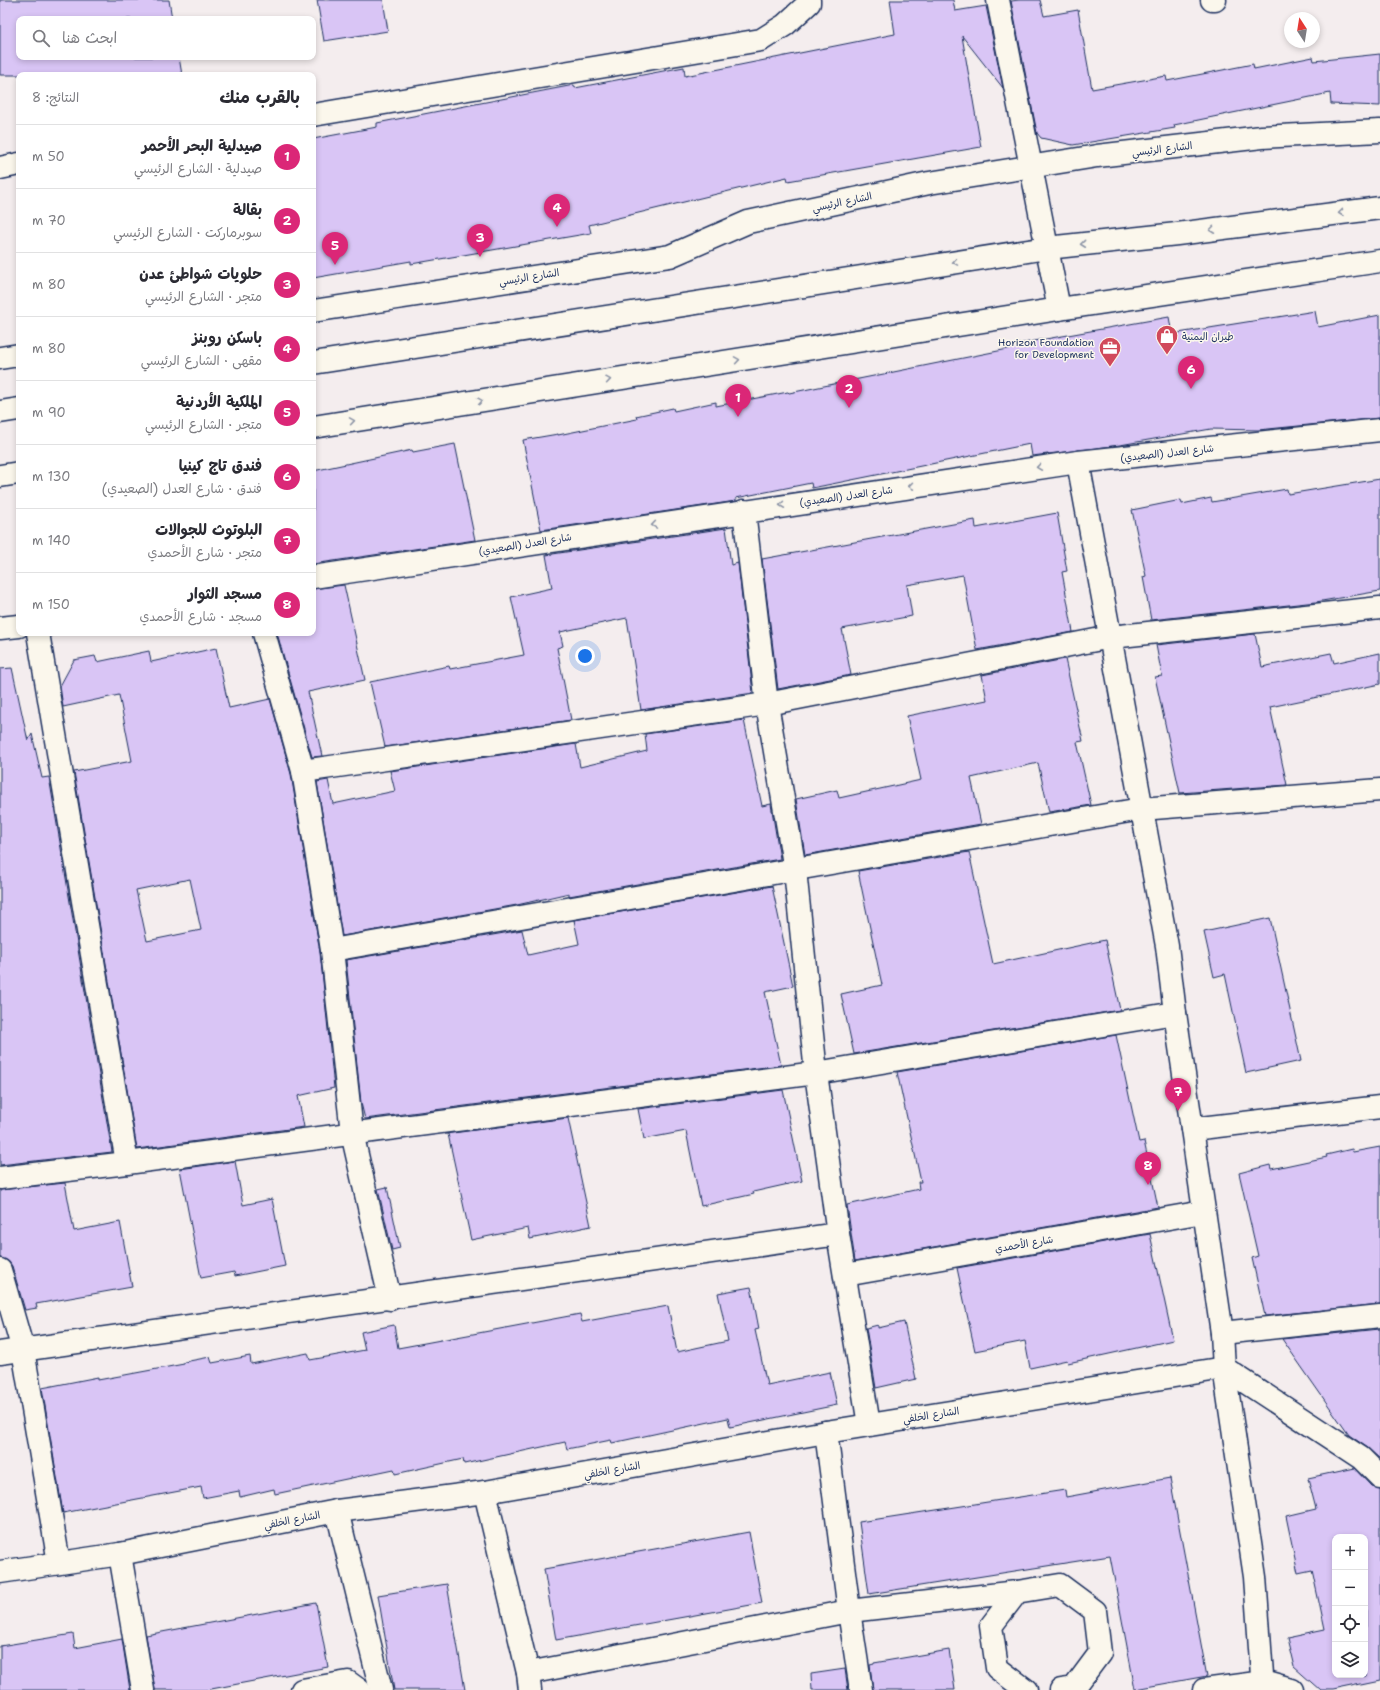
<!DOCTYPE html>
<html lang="ar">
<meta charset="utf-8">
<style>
:root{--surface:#fff;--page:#f2f2f3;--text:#2b2b33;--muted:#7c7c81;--line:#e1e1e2;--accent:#db2777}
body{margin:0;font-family:"Shantell Sans","Playpen Sans Arabic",sans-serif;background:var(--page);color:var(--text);direction:rtl}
.controls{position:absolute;right:12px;bottom:12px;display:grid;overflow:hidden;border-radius:8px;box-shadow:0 2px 6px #0003}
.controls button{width:36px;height:36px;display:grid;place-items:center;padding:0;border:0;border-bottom:1px solid var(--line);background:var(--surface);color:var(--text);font:20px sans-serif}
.compass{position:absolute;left:1284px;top:12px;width:36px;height:36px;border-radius:50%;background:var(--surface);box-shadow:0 2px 6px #0003;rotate:348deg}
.you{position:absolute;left:585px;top:656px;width:14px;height:14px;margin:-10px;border:3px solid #fff;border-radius:50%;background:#1a73e8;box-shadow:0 0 0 6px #1a73e833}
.badge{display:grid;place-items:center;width:26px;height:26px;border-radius:50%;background:var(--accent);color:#fff;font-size:13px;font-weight:700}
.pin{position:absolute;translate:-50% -33px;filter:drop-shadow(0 1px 2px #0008)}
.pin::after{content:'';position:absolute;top:21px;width:14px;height:12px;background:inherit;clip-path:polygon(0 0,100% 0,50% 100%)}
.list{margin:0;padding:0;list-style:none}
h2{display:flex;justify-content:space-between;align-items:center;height:52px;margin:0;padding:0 16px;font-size:17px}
h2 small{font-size:13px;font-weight:400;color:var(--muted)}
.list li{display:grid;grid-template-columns:26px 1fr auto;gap:12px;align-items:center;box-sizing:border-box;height:64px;padding:0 16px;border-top:1px solid var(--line)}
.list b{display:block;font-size:15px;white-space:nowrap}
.list p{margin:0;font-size:13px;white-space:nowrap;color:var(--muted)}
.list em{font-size:13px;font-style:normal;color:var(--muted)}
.icon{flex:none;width:22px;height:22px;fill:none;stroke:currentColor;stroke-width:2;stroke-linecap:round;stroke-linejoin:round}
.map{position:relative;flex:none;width:1380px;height:1690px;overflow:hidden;direction:ltr}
.search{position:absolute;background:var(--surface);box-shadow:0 2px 6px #0003;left:16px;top:16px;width:300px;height:44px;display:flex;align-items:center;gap:10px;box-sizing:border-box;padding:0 14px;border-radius:8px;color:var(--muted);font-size:15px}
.panel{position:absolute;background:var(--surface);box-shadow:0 2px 6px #0003;left:16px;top:72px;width:300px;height:564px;border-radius:8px;direction:rtl}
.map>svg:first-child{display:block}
.building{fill:#d9c5f5;stroke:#1b2f5e;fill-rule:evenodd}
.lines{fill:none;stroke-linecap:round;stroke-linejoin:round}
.minor-casing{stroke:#1b2f5e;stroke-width:25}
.tertiary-casing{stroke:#1b2f5e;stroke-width:25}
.primary-casing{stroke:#1b2f5e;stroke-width:25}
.minor{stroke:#fbf7ec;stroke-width:22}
.tertiary{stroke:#fbf7ec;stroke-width:22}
.primary{stroke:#fbf7ec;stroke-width:22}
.oneway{stroke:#8b93a5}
.labels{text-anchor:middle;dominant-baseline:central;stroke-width:3;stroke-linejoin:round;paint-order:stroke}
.street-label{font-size:10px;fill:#1b2f5e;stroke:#fbf7ec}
.poi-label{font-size:10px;fill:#1b2f5e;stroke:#fbf7ec;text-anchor:start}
</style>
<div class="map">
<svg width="1380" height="1690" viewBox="0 0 1380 1690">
<rect width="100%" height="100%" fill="#f4edee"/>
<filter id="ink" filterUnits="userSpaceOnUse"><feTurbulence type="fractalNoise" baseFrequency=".025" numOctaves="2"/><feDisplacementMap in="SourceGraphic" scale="8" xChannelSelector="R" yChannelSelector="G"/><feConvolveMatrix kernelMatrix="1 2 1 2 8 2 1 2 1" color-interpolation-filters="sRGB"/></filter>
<g filter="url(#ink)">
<g class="building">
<path d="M 0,0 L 169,0 L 172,19 L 19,19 L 19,57 L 179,57 L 182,75 L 0,75 Z"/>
<path d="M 317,0 L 383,0 L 388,31 L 324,41 Z"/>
<path d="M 890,0 L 953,0 L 955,11 L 986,6 L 1003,88 L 962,36 L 981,147 L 788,181 L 787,177 L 589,225 L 591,233 L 411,264 L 411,261 L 313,278 L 313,139 L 377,127 L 377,123 L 574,85 L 575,88 L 684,67 L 685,76 L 895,34 Z"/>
<path d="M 1019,0 L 1040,0 L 1044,16 L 1078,10 L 1092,89 L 1166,76 L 1167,81 L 1253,64 L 1254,69 L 1313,57 L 1314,61 L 1380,54 L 1380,106 L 1331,104 L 1330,93 L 1174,125 L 1175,128 L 1073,145 L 1041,138 L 1037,133 L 1011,1 Z"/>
<path d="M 1315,311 L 1318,327 L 1380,315 L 1380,418 L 1258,430 L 1211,429 L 1120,445 L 1032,456 L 1030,444 L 812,488 L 811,483 L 736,498 L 736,501 L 541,530 L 523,440 L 558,434 L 558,435 L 637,419 L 636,416 L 673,408 L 674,411 L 716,402 L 716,406 L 788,392 L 789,393 L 1013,348 L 1012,345 L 1169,317 L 1172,334 Z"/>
<path d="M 455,444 L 475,540 L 313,564 L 313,471 L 412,450 L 413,452 Z"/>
<path d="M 1380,479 L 1380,591 L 1316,602 L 1151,620 L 1143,577 L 1146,576 L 1132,510 L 1181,500 L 1182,504 L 1211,498 L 1212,502 L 1287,489 L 1288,494 Z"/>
<path d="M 1057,513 L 1067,571 L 1062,572 L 1073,632 L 977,650 L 963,575 L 907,585 L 912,616 L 842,629 L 851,675 L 778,689 L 762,559 L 975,520 L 976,528 Z"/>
<path d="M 726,528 L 731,565 L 738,563 L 753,693 L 641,710 L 627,618 L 560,632 L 563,646 L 557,648 L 571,720 L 385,747 L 370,682 L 449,666 L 450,669 L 524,655 L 511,597 L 552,588 L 546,555 Z"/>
<path d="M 344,585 L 365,680 L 308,692 L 322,756 L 312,757 L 277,633 L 313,633 L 313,589 Z"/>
<path d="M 1255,634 L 1262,667 L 1331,653 L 1334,663 L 1380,653 L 1380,684 L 1270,707 L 1287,785 L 1180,793 L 1155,677 L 1162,676 L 1156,645 Z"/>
<path d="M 216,648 L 229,708 L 270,699 L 291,774 L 320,952 L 334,1088 L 298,1096 L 304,1127 L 137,1149 L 74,772 L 132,761 L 119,695 L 63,707 L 60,686 L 74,660 L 95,656 L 97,662 L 149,651 L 151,662 ZM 190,879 L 201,930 L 147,941 L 136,890 Z"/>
<path d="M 1065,659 L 1083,741 L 1077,742 L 1091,805 L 1049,812 L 1038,763 L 971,778 L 981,824 L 805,855 L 796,799 L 837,790 L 839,798 L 921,780 L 907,716 L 987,700 L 982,675 Z"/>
<path d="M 12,668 L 28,741 L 32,734 L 42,778 L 49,777 L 112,1152 L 0,1165 L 0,669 Z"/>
<path d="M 744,720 L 762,806 L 771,804 L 780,859 L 569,896 L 569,893 L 517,905 L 342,936 L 317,782 L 328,780 L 333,804 L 395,791 L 390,771 L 576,744 L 580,767 L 647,751 L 645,734 Z"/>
<path d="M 969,852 L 993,964 L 1105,940 L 1120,1010 L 854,1054 L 841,994 L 882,985 L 858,871 Z"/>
<path d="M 772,886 L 793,986 L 765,992 L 781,1065 L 365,1119 L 361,1103 L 346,960 L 522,930 L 528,955 L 579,944 L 574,920 Z"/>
<path d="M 1270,918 L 1301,1061 L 1246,1073 L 1225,974 L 1214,977 L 1204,932 Z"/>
<path d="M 1116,1035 L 1139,1142 L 1144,1141 L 1158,1207 L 855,1261 L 847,1205 L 919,1189 L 918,1182 L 921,1182 L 897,1072 Z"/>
<path d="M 783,1090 L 802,1181 L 753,1192 L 754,1194 L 701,1206 L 686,1131 L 644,1139 L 638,1109 Z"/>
<path d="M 568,1118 L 591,1226 L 530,1239 L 528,1228 L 471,1240 L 448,1134 L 445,1134 Z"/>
<path d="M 1380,1147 L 1380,1304 L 1265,1316 L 1252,1258 L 1258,1256 L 1239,1173 L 1270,1165 L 1271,1169 L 1327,1157 L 1326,1155 L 1352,1149 L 1353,1152 Z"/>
<path d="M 235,1161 L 243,1205 L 272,1199 L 285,1266 L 235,1276 L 234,1272 L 201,1278 L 180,1169 Z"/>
<path d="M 65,1183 L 74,1231 L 120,1222 L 132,1287 L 36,1304 L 37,1308 L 25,1310 L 12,1266 L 8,1261 L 0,1258 L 0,1190 Z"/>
<path d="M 387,1187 L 400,1248 L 392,1250 L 378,1189 Z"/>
<path d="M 1150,1234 L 1173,1340 L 1068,1363 L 1067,1360 L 1030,1368 L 1025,1341 L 975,1351 L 957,1268 Z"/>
<path d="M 751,1287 L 759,1329 L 755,1330 L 767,1385 L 830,1372 L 837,1405 L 730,1427 L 728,1418 L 612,1443 L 611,1440 L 567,1449 L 565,1442 L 464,1464 L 463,1459 L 395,1474 L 394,1469 L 275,1494 L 274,1489 L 240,1497 L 239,1491 L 203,1498 L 201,1487 L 63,1513 L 42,1388 L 98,1377 L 98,1380 L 184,1364 L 184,1362 L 210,1357 L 212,1363 L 250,1356 L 251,1364 L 308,1353 L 310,1360 L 365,1350 L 361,1332 L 394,1325 L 398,1348 L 580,1314 L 582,1322 L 668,1306 L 677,1352 L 728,1341 L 718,1293 Z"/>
<path d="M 904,1322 L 916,1379 L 876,1388 L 866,1328 L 878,1325 L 878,1328 Z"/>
<path d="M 1380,1329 L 1380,1459 L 1368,1448 L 1349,1435 L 1282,1339 Z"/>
<path d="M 1354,1468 L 1371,1486 L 1380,1489 L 1380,1680 L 1332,1690 L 1320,1690 L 1294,1667 L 1287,1638 L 1325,1630 L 1312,1570 L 1298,1573 L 1286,1516 L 1316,1509 L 1308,1478 ZM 1335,1537 L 1365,1537 L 1365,1675 L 1335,1675 Z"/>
<path d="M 1170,1478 L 1207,1676 L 1135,1689 L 1110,1556 L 869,1594 L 859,1522 L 1065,1490 L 1066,1497 Z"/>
<path d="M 749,1532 L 762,1603 L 556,1640 L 544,1569 Z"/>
<path d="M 447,1584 L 465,1690 L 394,1690 L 378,1595 Z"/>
<path d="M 316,1603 L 328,1667 L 206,1690 L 155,1690 L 146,1635 Z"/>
<path d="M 73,1634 L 75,1648 L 122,1639 L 130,1690 L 0,1690 L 0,1646 Z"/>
<path d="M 949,1650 L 955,1690 L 873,1690 L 870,1665 L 874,1664 L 874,1663 Z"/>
<path d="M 845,1669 L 848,1690 L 812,1690 L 811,1674 Z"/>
</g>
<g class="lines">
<g class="minor-casing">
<g id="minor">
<path d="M 998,0 L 1047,248"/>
<path d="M 1212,0 L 1215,0"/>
<path d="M 313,115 L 761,40 L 785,25 L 809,3 L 809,0"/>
<path d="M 0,168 L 19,164"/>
<path d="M 744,511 L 767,704 L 795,870 L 816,1073 L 838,1234 L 869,1425"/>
<path d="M 38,633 L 127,1163"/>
<path d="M 264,633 L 303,771 L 332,950 L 352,1133 L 390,1299"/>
<path d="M 303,771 L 767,704 L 1111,637 L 1380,608"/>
<path d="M 332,950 L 1141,809 L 1380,790"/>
<path d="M 1192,1129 L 1380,1107"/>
<path d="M 0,1178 L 127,1163 L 816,1073 L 1175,1013"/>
<path d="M 0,1270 L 23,1350 L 59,1563"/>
<path d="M 845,1275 L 1203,1212"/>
<path d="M 1222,1333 L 1380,1316"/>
<path d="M 0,1353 L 838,1234"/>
<path d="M 1224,1368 L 1361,1458 L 1380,1477"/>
<path d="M 826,1432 L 849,1611 L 861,1690"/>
<path d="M 485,1492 L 528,1673 L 530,1690"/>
<path d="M 337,1511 L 381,1690"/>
<path d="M 120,1554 L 143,1690"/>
<path d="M 528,1673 L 849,1611 L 1017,1592"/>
<path d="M 302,1690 L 348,1682 L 359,1690"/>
<path d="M 1026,1690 L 997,1668 L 991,1626 L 1017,1592 L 1060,1585 L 1095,1611 L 1100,1653 L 1074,1688 L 1061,1690"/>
<path d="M 1204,1690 L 1264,1682"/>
</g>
</g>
<g class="tertiary-casing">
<g id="tertiary">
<path d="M 313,311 L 670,256 L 748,222 L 929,183 L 1097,156 L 1262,137 L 1380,131"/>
<path d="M 0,358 L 19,355"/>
<path d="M 1078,462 L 1167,946 L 1175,1013 L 1222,1333 L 1224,1368 L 1255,1577 L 1263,1690"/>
<path d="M 313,577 L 1078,462 L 1380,430"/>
<path d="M 0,628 L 19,626"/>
<path d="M 0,1572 L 120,1554 L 337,1511 L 485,1492 L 826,1432 L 1224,1368"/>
<path d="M 1264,1682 L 1292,1690"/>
</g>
</g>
<g class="primary-casing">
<g id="primary">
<path d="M 1047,248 L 1059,309"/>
<path d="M 313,363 L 1047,248 L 1177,234 L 1380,208"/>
<path d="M 0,412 L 19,409"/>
<path d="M 313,427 L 1059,309 L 1380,261"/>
<path d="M 0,476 L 19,473"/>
</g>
</g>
<use href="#minor" class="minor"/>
<use href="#tertiary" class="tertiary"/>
<use href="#primary" class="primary"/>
</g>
<defs><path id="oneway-chevron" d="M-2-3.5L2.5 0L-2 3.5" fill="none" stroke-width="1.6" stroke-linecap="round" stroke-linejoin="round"/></defs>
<g class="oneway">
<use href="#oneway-chevron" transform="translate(1341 213) rotate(173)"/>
<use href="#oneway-chevron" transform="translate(1212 230) rotate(173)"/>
<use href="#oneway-chevron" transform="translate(1083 244) rotate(174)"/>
<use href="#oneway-chevron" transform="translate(955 262) rotate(171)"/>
<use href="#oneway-chevron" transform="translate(737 360) rotate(-9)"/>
<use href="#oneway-chevron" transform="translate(608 380) rotate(-9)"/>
<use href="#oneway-chevron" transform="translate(480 401) rotate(-9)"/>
<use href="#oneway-chevron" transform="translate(352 421) rotate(-9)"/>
<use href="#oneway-chevron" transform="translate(1039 467) rotate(172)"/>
<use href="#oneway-chevron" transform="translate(911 486) rotate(172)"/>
<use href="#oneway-chevron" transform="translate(782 505) rotate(172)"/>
<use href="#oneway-chevron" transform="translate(654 525) rotate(171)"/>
</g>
</g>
<defs>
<g id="shop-pin" transform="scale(1.15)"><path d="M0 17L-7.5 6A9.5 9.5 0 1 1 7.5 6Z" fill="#d1495b" stroke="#fbf7ec"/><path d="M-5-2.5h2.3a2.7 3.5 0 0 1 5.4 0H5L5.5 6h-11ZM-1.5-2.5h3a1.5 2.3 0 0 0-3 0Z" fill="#fff"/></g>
<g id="office-pin" transform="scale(1.15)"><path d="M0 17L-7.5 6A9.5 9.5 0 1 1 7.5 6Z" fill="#d1495b" stroke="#fbf7ec"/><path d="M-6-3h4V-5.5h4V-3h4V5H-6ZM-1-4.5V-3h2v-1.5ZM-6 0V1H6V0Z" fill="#fff"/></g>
</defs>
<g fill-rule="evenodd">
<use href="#shop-pin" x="1167" y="336"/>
<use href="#office-pin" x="1110" y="348"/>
</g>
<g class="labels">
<g class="street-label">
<text transform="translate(1162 149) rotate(-7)">الشارع الرئيسي</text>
<text transform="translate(842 202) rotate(-12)">الشارع الرئيسي</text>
<text transform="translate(529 277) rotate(-9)">الشارع الرئيسي</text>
<text transform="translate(1167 453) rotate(-6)">شارع العدل (الصعيدي)</text>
<text transform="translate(846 496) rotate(-8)">شارع العدل (الصعيدي)</text>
<text transform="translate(525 544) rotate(-9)">شارع العدل (الصعيدي)</text>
<text transform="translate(1024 1244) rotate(-10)">شارع الأحمدي</text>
<text transform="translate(931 1415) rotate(-9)">الشارع الخلفي</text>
<text transform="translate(612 1470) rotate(-10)">الشارع الخلفي</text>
<text transform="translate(292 1520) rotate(-11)">الشارع الخلفي</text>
</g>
<g class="poi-label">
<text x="1182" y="336">طيران اليمنية</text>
<text x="1094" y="342" text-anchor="end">Horizon Foundation<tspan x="1094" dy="12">for Development</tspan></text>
</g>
</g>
</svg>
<div class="controls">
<button>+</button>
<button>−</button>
<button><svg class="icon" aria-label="locate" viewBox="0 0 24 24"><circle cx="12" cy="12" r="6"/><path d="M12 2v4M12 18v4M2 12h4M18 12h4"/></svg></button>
<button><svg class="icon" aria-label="layers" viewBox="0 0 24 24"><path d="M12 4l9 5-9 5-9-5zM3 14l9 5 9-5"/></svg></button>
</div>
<svg class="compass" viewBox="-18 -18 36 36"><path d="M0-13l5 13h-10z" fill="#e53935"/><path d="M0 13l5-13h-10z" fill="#7c7c81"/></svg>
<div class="you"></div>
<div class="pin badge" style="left:738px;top:417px">1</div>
<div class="pin badge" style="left:849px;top:408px">2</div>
<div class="pin badge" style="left:480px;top:257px">3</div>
<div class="pin badge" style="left:557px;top:227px">4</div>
<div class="pin badge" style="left:335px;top:265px">5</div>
<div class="pin badge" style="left:1191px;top:389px">6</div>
<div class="pin badge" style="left:1178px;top:1111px">7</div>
<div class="pin badge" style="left:1148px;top:1185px">8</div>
<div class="search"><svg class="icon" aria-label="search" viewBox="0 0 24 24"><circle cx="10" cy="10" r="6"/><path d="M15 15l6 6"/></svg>ابحث هنا</div>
<section class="panel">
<h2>بالقرب منك<small>النتائج: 8</small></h2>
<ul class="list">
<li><span class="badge">1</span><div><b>صيدلية البحر الأحمر</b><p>صيدلية · الشارع الرئيسي</p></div><em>50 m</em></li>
<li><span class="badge">2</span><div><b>بقالة</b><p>سوبرماركت · الشارع الرئيسي</p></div><em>70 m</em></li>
<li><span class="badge">3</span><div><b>حلويات شواطئ عدن</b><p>متجر · الشارع الرئيسي</p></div><em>80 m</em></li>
<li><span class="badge">4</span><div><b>باسكن روبنز</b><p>مقهى · الشارع الرئيسي</p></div><em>80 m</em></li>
<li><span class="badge">5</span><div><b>الملكية الأردنية</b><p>متجر · الشارع الرئيسي</p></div><em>90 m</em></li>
<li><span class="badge">6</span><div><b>فندق تاج كينيا</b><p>فندق · شارع العدل (الصعيدي)</p></div><em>130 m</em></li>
<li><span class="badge">7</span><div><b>البلوتوث للجوالات</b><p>متجر · شارع الأحمدي</p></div><em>140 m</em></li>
<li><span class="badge">8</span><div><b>مسجد الثوار</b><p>مسجد · شارع الأحمدي</p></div><em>150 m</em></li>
</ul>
</section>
</div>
